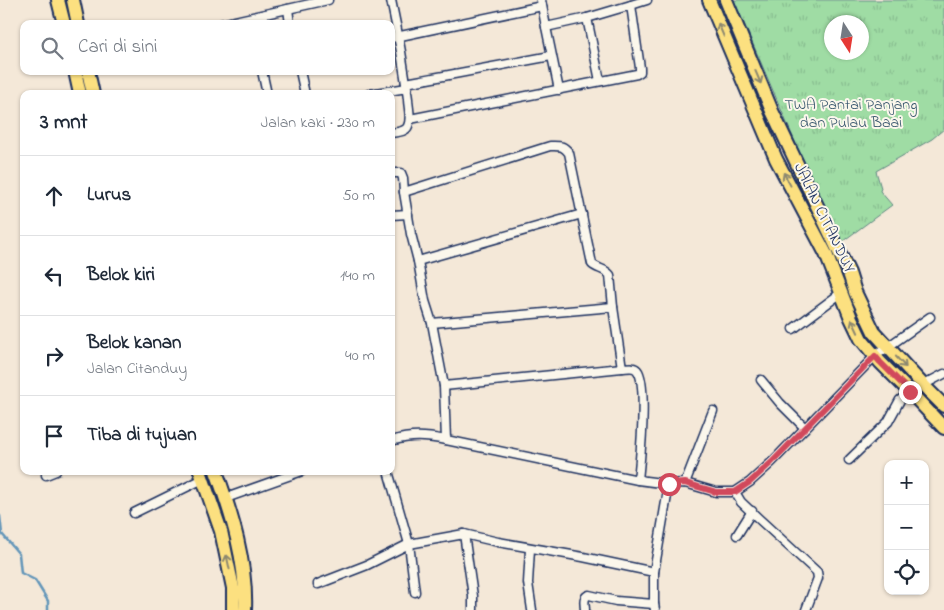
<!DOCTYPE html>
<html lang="id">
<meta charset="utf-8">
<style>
:root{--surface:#fff;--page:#f6f6f7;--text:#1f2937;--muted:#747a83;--line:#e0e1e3}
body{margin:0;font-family:"Indie Flower",sans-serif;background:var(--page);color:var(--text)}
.controls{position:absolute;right:15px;bottom:15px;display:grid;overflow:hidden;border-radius:10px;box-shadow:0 1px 4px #0004}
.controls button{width:45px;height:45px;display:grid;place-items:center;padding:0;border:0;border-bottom:1px solid var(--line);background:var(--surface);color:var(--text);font:25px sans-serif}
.compass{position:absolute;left:824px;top:15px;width:45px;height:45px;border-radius:50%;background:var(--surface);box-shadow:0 1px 4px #0004;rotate:168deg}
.stop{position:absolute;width:15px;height:15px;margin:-11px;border:4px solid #d1495b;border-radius:50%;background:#fff}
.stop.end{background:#d1495b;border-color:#fff;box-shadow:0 1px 5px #0008}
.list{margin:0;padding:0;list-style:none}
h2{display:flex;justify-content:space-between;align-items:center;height:65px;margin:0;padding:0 20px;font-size:21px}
h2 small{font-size:16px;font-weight:400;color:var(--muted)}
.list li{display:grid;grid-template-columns:32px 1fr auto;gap:15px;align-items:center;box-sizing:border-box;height:80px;padding:0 20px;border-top:1px solid var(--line)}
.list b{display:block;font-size:19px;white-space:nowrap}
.list p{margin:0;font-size:16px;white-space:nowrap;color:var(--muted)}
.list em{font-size:16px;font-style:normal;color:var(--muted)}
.icon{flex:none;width:28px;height:28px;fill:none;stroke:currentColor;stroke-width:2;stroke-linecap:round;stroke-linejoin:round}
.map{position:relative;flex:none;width:944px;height:610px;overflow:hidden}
.search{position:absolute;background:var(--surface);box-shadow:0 1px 4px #0004;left:20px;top:20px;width:375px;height:55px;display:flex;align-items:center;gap:12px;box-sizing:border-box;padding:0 18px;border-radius:10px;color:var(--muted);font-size:19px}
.panel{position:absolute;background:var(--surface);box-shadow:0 1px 4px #0004;left:20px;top:90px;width:375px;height:385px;border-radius:10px}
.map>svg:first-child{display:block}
.park{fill:url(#park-tufts);stroke:#5d8681;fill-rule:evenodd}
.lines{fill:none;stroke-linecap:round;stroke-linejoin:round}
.stream{stroke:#6496b9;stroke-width:2.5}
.minor-casing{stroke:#1b2f5e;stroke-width:11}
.primary-casing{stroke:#1b2f5e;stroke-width:16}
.trunk-casing{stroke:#1b2f5e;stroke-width:16}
.minor{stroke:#fbf7ec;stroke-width:8}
.primary{stroke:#fce080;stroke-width:12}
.trunk{stroke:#fce080;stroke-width:12}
.oneway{stroke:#8c886f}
.route{stroke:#d1495b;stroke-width:6}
.labels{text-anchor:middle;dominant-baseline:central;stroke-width:4;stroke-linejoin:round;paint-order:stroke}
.park-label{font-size:16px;fill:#3c5a70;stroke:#fbf7ec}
.street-label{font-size:16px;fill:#1b2f5e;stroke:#fbf7ec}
</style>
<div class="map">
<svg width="944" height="610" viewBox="0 0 944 610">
<defs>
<pattern id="park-tufts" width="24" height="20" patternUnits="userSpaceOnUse" patternTransform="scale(1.25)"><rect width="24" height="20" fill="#9fdca4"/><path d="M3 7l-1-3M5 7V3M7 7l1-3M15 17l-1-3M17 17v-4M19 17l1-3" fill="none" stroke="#88bd90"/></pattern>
</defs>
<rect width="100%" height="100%" fill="#f4e8d8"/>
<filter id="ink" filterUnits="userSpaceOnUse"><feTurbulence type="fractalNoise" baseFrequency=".02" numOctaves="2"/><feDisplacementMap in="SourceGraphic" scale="10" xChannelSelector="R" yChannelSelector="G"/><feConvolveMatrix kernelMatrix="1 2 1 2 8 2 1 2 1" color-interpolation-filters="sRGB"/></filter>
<g filter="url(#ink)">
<path class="park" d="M 734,0 L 944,0 L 944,129 L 932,139 L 876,171 L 881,188 L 880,191 L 892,205 L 839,244 ZM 832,22 L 862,22 L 862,52 L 832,52 Z"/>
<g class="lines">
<path class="stream" d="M 0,516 L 2,534 L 19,554 L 21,573 L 35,580 L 48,601 L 48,610"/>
<g class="minor-casing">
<g id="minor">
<path d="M 391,0 C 398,33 404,66 408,99 C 408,107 412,118 408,126 C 406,132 397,132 391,133"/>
<path d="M 631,5 L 647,0"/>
<path d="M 288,9 L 290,24"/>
<path d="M 587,18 L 600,81"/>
<path d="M 221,24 L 328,0"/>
<path d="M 546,27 L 559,90"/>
<path d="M 391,38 L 542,6"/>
<path d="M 262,71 L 267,94"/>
<path d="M 300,71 L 305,94"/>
<path d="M 406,83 L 551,56"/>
<path d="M 369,94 L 407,88"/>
<path d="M 410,119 L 637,74 L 640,72 L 640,68 L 631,5 L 587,18 L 546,27 L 541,0"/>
<path d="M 391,173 L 401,173 L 403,178 L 404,192 L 411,234 L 418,261 L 425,301 L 432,323 L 444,386 L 446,440"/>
<path d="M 404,192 L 550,146 C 560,146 563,145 569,153 L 592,264 C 597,269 606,269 610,275 L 613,307 L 622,368 C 627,368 634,366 637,370 C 648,382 640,461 638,480"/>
<path d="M 391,215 L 408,214"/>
<path d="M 418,261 L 582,214"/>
<path d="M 432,323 L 613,307"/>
<path d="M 793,329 L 841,293"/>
<path d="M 761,380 L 780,403 L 805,428"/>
<path d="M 923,385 L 944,374"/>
<path d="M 444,386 L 622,368"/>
<path d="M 391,441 C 412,435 425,436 446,440 L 638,480 L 669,484 L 685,483 L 716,492 L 735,492 L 750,482 L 772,462 L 875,356 L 930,317"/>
<path d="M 849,460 L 888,422 L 900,400 L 910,392"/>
<path d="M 388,471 L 409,544 L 415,592"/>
<path d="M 46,475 L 56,471"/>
<path d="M 685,483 L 713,411"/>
<path d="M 735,492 L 741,502 L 759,519 L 817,572 L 818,578 L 806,610"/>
<path d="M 226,498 L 302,471"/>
<path d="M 134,513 L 203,479"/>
<path d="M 464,534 L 473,596 L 473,610"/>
<path d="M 737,535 L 752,511"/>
<path d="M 530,549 L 528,583 L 532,610"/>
<path d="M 318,584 L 367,565 L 409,544 L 464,534 L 498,542 L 583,557 L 654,572"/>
<path d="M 585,610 C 585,605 582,597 589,595 L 616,601 L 654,604"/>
<path d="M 655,610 L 654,604 L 654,572 L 669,484"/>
</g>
</g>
<g class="primary-casing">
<g id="primary">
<path d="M 709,0 L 776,159 L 826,254 L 851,318 L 861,339 L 880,362 L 910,392 L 944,428"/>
<path d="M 726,0 L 772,111 L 849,273 L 855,292 L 874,332 L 923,385 L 944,406"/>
</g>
</g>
<g class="trunk-casing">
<g id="trunk">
<path d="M 58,0 L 64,24"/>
<path d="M 73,0 L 78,24"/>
<path d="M 75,71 L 80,94"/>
<path d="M 88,71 L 93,94"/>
<path d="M 200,471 L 221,531 L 233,588 L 233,610"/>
<path d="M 216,471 C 232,515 247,563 245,610"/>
</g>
</g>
<use href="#minor" class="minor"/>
<use href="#primary" class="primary"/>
<use href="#trunk" class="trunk"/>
</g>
<defs><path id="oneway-shaft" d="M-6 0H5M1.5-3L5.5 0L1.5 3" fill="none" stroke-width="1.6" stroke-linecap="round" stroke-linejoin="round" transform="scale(1.25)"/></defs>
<g class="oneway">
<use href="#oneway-shaft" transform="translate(721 30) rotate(-113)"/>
<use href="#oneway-shaft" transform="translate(758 77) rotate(67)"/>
<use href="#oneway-shaft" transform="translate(787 179) rotate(-118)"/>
<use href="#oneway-shaft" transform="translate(855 326) rotate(-115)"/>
<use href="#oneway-shaft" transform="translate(901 362) rotate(47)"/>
<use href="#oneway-shaft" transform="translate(228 562) rotate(-102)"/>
</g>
</g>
<g class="lines" filter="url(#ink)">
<path class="route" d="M 669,484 L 685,483 L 716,492 L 735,492 L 750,482 L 772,462 L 875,356 L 880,362 L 910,392"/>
</g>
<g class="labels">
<g class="park-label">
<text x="851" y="105">TWA Pantai Panjang<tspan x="851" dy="18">dan Pulau Baai</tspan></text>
</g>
<g class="street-label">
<text transform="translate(824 218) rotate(64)">JALAN CITANDUY</text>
</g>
</g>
</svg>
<div class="controls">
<button>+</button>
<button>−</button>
<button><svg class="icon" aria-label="locate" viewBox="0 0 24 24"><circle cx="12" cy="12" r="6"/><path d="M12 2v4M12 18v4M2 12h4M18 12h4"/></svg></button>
</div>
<svg class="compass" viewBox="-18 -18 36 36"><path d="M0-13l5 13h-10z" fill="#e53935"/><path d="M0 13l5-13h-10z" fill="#747a83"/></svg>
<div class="stop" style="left:669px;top:484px"></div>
<div class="stop end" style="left:910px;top:392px"></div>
<div class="search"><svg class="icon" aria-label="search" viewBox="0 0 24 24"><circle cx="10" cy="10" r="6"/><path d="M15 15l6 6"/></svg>Cari di sini</div>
<section class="panel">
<h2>3 mnt<small>Jalan kaki · 230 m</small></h2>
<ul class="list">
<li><svg class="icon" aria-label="ahead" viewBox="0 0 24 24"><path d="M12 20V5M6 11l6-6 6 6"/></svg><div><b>Lurus</b></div><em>50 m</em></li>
<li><svg class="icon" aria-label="left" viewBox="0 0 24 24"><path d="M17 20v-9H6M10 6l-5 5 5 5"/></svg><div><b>Belok kiri</b></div><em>140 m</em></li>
<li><svg class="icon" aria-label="right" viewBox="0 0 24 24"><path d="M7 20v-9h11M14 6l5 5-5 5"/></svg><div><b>Belok kanan</b><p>Jalan Citanduy</p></div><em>40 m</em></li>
<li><svg class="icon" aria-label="arrive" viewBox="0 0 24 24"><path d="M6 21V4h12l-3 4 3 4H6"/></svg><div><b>Tiba di tujuan</b></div></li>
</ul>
</section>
</div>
